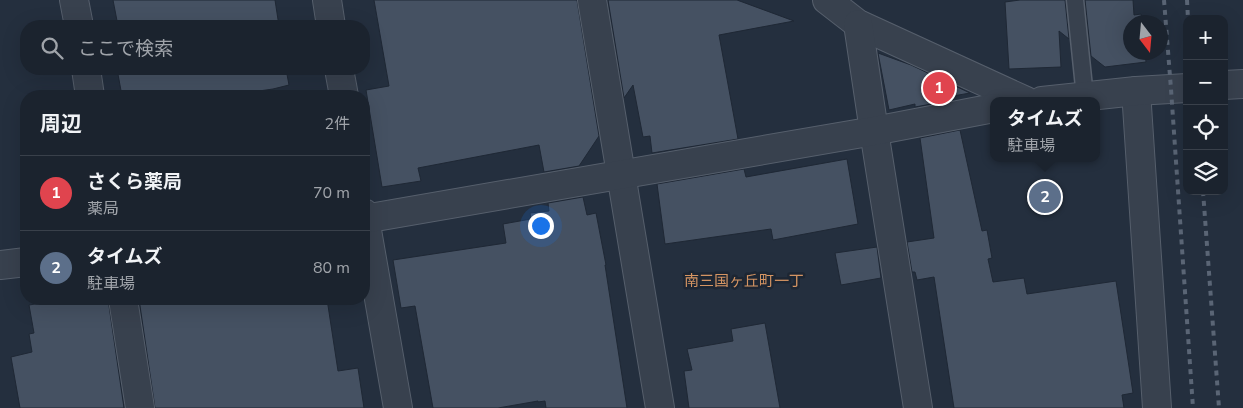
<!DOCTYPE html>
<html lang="ja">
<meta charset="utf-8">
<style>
:root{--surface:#1b232e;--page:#282f3a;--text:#f1f3f6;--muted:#a0a4aa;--line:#39404a;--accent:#8ab4f8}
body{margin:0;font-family:"Nunito Sans","Noto Sans JP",sans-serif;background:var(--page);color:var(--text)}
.controls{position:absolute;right:15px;top:15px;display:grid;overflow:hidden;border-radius:10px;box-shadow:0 5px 20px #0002}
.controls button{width:45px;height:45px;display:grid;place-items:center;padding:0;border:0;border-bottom:1px solid var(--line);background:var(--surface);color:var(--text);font:25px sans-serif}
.compass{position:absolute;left:1123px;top:15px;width:45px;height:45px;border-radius:50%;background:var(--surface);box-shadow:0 5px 20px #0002;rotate:164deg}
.you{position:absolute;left:540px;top:225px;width:18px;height:18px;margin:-12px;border:4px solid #fff;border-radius:50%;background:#1a73e8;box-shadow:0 0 0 8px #1a73e833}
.badge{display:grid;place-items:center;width:32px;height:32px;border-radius:50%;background:var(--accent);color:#fff;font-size:16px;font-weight:700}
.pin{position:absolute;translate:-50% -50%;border:2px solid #fff;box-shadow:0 1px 5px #0006}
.popup{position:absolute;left:990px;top:97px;width:110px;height:65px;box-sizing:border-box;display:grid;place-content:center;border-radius:10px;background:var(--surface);filter:drop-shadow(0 1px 4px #0005);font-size:16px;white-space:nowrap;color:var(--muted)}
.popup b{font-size:19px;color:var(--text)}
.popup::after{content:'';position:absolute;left:50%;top:100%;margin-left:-10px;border:10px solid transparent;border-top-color:var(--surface)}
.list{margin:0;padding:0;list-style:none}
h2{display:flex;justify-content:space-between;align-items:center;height:65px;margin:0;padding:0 20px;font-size:21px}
h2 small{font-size:16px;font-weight:400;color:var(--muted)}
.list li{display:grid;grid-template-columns:32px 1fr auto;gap:15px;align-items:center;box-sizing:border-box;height:75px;padding:0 20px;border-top:1px solid var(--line)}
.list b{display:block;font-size:19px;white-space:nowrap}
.list p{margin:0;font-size:16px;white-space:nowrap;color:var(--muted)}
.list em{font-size:16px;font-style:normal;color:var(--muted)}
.icon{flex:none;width:28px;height:28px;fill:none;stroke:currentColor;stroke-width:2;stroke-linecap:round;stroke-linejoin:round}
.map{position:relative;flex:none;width:1243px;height:408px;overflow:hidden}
.search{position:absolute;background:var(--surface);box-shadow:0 5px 20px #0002;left:20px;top:20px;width:350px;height:55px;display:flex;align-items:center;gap:12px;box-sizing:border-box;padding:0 18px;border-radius:20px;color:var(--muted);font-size:19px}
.panel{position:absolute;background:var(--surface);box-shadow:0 5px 20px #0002;left:20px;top:90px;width:350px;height:215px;border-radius:20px}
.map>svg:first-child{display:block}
.building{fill:#455162;stroke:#1f2835}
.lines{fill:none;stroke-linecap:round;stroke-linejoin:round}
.service-casing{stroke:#565f6c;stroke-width:19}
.minor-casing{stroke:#565f6c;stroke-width:30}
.tertiary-casing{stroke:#565f6c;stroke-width:30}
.service{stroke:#38414e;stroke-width:16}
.minor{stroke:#38414e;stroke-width:28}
.tertiary{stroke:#38414e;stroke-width:28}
.rail{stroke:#5a6575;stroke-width:4;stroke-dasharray:5 5;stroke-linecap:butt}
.labels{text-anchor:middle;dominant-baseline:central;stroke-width:5;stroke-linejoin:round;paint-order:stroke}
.neighbourhood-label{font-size:15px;fill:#d59563;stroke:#1d2633}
</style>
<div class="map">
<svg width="1243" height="408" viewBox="0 0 1243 408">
<rect width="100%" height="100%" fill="#242f3e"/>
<g class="building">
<path d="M 113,0 L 275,0 L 279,26 L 118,26 Z"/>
<path d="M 374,0 L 577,0 L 599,136 L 579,166 L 544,172 L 539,145 L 418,168 L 421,181 L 382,187 L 366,90 L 389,86 Z"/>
<path d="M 608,0 L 737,0 L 794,21 L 719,35 L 738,139 L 652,153 L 650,136 L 643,137 L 633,85 L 624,98 Z"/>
<path d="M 1020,0 L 1065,0 L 1069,39 L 1059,31 L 1061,67 L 1009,69 L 1005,2 Z"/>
<path d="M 1085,0 L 1133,0 L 1134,15 L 1141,14 L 1142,22 L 1130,22 L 1130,52 L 1145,52 L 1146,62 L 1105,67 L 1091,56 Z"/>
<path d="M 878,53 L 911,65 L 970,93 L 953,96 L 953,100 L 915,107 L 915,104 L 889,110 Z"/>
<path d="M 117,69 L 286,69 L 289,85 L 273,89 L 224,96 L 122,96 Z"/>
<path d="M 960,130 L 982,231 L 987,230 L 992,258 L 988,259 L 993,282 L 1024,278 L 1027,294 L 1116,281 L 1133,393 L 1122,395 L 1124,408 L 954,408 L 934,277 L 917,280 L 915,272 L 912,272 L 907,242 L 934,238 L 920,138 Z"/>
<path d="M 847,159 L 858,224 L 773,240 L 771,229 L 665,244 L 657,184 L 744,169 L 746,177 Z"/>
<path d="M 583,197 L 587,215 L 596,213 L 606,265 L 605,265 L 627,408 L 546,408 L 545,401 L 538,402 L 538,401 L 498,408 L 433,408 L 415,306 L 401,308 L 393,260 L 506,243 L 503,224 L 531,219 L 530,213 L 549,211 L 548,203 Z"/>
<path d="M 877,247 L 881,278 L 841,285 L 835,253 Z"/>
<path d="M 67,299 L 108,299 L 124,408 L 20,408 L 11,357 L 32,352 L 29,334 L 34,333 L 29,305 Z"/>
<path d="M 139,299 L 327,299 L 338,371 L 358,368 L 364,408 L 155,408 Z"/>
<path d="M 765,323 L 780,408 L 689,408 L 684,371 L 692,370 L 687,349 L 733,341 L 731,329 Z"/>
</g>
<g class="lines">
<g class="service-casing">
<path id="service" d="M 1075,0 L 1085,97"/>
</g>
<g class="minor-casing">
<g id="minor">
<path d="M 74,0 L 79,26"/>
<path d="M 327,0 L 331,26"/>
<path d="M 592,0 L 660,408"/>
<path d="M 827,0 L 858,24 L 1026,101"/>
<path d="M 858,24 L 874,131 L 918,408"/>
<path d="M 86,69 L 90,96"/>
<path d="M 339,69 L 344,96"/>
<path d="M 1136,91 L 1157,408"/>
<path d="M 1042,101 L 1136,91 L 1187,88"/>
<path d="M 364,213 L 398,408"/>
<path d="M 364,219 L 874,131 L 994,108"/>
<path d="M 0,265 L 26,262"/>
<path d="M 123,299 L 140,408"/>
</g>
</g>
<g class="tertiary-casing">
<path id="tertiary" d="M 1224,85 L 1243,84"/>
</g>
<use href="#service" class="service"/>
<use href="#minor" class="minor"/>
<use href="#tertiary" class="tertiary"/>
<g class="rail">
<path d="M 1164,0 L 1171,89 L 1193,408"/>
<path d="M 1187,0 L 1188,19"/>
<path d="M 1203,191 L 1219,408"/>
</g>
</g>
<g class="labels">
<g class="neighbourhood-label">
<text x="744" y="281">南三国ヶ丘町一丁</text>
</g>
</g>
</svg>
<div class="controls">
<button>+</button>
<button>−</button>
<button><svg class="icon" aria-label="locate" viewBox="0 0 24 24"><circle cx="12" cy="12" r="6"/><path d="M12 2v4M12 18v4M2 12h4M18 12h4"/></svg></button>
<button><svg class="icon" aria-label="layers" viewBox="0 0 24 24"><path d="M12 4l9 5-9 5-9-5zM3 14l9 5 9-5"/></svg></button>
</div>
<svg class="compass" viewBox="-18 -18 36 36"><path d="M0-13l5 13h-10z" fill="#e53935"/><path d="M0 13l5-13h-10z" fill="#a0a4aa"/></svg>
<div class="you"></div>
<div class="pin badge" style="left:939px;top:88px;background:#e0444e">1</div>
<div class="pin badge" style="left:1045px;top:197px;background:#5c6f8a">2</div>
<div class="popup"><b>タイムズ</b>駐車場</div>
<div class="search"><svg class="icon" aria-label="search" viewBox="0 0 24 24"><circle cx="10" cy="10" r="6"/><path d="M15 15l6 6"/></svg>ここで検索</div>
<section class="panel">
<h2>周辺<small>2件</small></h2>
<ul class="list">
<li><span class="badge" style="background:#e0444e">1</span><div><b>さくら薬局</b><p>薬局</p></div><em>70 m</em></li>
<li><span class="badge" style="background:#5c6f8a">2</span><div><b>タイムズ</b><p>駐車場</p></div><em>80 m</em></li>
</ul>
</section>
</div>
